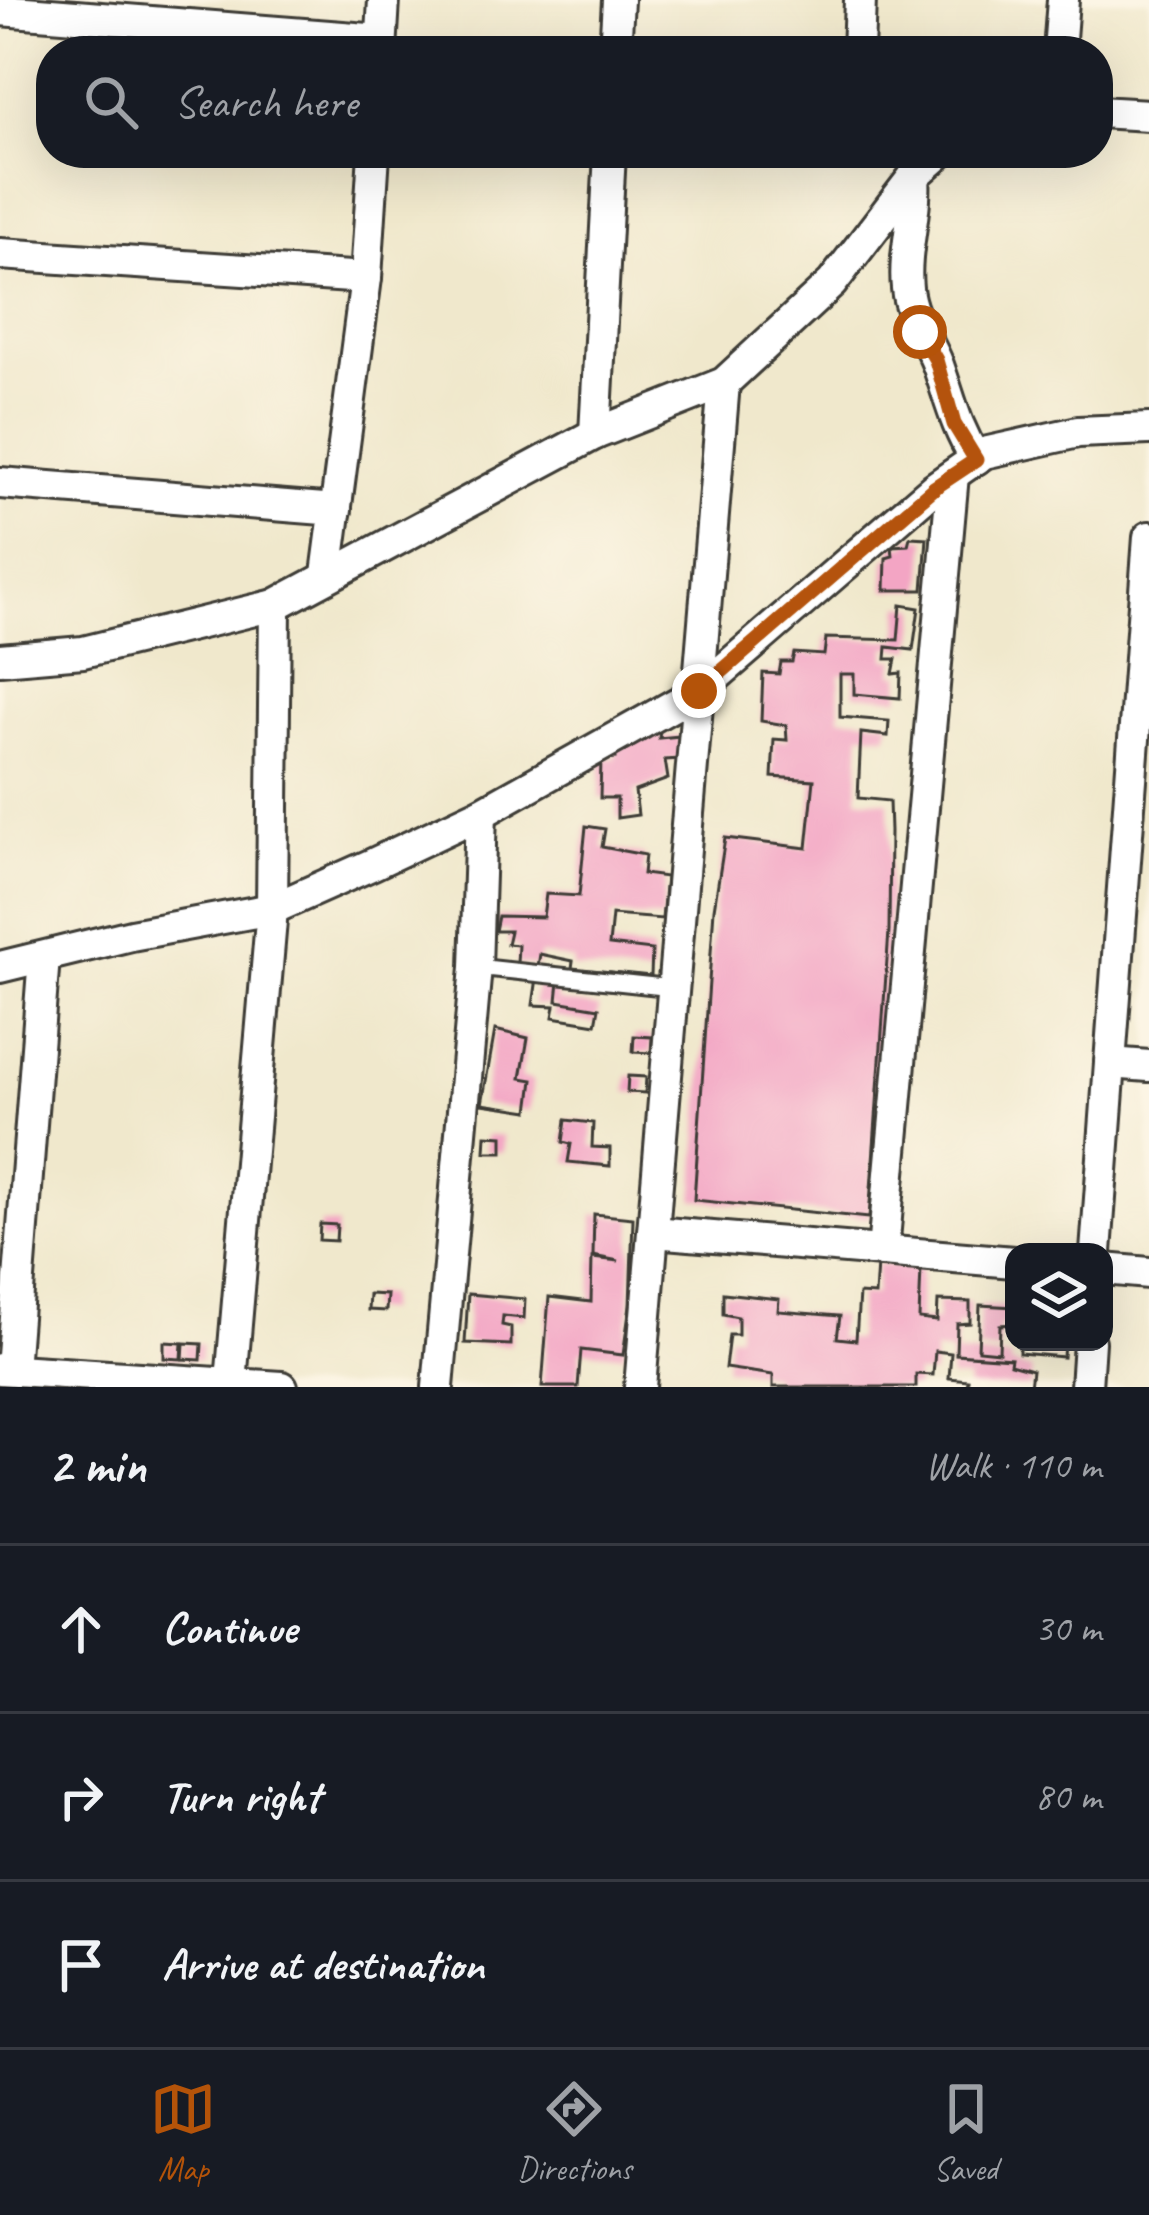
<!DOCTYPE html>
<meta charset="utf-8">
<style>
:root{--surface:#171b24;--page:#20242c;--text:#f1f3f6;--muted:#9ea1a6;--line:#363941;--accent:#b45309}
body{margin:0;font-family:Caveat,sans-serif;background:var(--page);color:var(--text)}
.controls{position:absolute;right:36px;bottom:36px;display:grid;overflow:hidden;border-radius:24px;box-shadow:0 12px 48px #0002}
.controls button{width:108px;height:108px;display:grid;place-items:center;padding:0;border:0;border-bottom:3px solid var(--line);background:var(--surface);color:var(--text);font:60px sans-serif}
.stop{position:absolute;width:36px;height:36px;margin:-27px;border:9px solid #b45309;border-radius:50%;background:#fff}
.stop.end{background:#b45309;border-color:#fff;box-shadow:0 3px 12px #0008}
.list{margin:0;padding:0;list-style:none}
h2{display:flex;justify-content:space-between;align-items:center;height:156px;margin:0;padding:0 48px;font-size:51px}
h2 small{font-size:39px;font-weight:400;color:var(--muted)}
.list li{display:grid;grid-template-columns:78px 1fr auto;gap:36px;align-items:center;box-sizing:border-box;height:168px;padding:0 48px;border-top:3px solid var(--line)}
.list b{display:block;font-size:45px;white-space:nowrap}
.list em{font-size:39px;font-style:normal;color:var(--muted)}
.icon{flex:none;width:66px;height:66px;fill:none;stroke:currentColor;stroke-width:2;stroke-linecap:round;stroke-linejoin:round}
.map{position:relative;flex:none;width:1149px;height:1387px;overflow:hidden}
.search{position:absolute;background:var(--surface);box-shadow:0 12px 48px #0002;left:36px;right:36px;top:36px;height:132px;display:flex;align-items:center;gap:30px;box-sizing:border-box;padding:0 42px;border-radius:48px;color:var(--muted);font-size:45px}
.sheet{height:660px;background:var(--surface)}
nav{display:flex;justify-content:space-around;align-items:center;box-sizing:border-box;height:168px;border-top:3px solid var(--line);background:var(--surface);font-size:33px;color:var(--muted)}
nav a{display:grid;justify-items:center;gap:6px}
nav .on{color:var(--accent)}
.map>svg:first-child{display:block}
.building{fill:#f3a5c4}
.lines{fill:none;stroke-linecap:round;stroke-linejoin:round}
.lane-casing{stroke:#3c3b36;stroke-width:21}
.street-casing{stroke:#3c3b36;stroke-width:36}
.lane{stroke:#fff;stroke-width:15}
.street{stroke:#fff;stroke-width:30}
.route{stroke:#b45309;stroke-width:15}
</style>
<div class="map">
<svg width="1149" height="1387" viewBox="0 0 1149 1387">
<rect width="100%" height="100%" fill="#fcf5e5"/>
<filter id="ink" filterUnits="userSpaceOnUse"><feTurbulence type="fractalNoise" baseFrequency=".00833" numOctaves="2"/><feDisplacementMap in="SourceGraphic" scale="24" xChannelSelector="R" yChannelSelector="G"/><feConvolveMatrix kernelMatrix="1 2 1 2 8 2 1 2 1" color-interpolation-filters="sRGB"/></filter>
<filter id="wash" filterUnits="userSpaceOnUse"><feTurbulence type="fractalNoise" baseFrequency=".004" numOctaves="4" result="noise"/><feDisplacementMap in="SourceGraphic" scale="48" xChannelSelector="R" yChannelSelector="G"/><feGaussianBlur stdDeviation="2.7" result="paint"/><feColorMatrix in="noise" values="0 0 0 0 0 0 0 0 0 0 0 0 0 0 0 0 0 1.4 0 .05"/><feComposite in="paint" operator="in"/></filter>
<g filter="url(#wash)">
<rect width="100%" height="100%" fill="#f0e8cc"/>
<g id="blocks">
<g class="building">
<path d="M 910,537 L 927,538 L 923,590 L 885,590 L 886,558 L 893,556 L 892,546 L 908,545 Z"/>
<path d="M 901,605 L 919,608 L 913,650 L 887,647 L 886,659 L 896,659 L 893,674 L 901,673 L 900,698 L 854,694 L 854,674 L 840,674 L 840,717 L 889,721 L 888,736 L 861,733 L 858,798 L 889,801 L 890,831 L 889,931 L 869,1218 L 694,1200 L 714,909 L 725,838 L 807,848 L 814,780 L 772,777 L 774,739 L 787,740 L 786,725 L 761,721 L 763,673 L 779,674 L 781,662 L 792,662 L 794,653 L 824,655 L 826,638 L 898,640 Z"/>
<path d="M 660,730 L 659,738 L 680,736 L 680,759 L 665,760 L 668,779 L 635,791 L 638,815 L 617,818 L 617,798 L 600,798 L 601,759 L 616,758 L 615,748 Z"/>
<path d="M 586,826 L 605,829 L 602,847 L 645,855 L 643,874 L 666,877 L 662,919 L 612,915 L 609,945 L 652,950 L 651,976 L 572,968 L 573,961 L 540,954 L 538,966 L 517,964 L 518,945 L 507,944 L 510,931 L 495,931 L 498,916 L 543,917 L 546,894 L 579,896 Z"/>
<path d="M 537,978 L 559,981 L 557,1001 L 599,1008 L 596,1024 L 553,1017 L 555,1006 L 533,1005 Z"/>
<path d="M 495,1030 L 528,1038 L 521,1078 L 533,1080 L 529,1111 L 482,1104 Z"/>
<path d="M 634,1036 L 652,1037 L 651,1053 L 633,1052 Z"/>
<path d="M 628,1076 L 646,1077 L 645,1093 L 627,1092 Z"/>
<path d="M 566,1120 L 593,1123 L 592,1147 L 610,1148 L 610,1166 L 568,1162 L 571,1144 L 563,1142 Z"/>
<path d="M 486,1135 L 503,1136 L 503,1152 L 485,1152 Z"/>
<path d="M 594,1214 L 633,1218 L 630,1306 L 623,1355 L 581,1350 L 578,1387 L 542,1387 L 549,1297 L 591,1302 L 592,1258 L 619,1261 L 593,1256 Z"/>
<path d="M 320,1224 L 337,1225 L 336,1241 L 319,1240 Z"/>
<path d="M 877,1264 L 921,1268 L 919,1319 L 937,1321 L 938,1301 L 970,1302 L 970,1323 L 957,1324 L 956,1354 L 1011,1358 L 1010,1364 L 1032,1370 L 1030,1387 L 967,1387 L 968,1380 L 949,1378 L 951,1353 L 935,1351 L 933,1375 L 916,1374 L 916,1387 L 773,1387 L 773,1375 L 725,1368 L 729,1335 L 738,1335 L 738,1317 L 723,1314 L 723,1293 L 779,1299 L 778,1311 L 840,1316 L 837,1338 L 856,1340 L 859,1294 L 875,1295 Z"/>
<path d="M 369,1294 L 387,1295 L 386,1311 L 368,1310 Z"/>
<path d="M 468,1294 L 525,1299 L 524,1318 L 503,1316 L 502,1325 L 511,1327 L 511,1345 L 465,1343 Z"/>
<path d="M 980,1305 L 1014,1307 L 1014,1324 L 1000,1325 L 999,1352 L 978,1350 Z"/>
<path d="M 164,1342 L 182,1343 L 181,1359 L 164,1358 Z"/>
<path d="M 1019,1342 L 1064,1342 L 1063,1357 L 1019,1353 Z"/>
<path d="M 184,1343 L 202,1344 L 201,1360 L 183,1359 Z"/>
</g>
</g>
</g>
<g filter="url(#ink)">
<use href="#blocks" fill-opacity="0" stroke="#3c3b36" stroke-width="3"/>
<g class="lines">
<g class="lane-casing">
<path id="lane" d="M 476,967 L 673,988"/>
</g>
<g class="street-casing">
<g id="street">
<path d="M 0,10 L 381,40"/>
<path d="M 381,51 L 384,0"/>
<path d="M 615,51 L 618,0"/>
<path d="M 858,51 L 860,0"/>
<path d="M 1059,51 L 1063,0"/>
<path d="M 1098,112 L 1149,115"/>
<path d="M 914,176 C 917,214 903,251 907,288 C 910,318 928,338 938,365 C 951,402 955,425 976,459"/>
<path d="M 0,254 L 366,278"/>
<path d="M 595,434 L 610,153"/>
<path d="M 0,483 L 336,510"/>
<path d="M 327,574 L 366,278 L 374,153"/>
<path d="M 0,659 L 83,652 L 275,605 L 595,434 L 724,383 L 832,283 L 914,176 L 940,153"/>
<path d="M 0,967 L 131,935 L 272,909 L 373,864 L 481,813 L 699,691 L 934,488 L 984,453 L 1078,432 L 1149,429"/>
<path d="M 1110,1063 L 1149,1066"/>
<path d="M 653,1232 L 1014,1262"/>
<path d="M 883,1251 L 953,475"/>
<path d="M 1096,1252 L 1149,537"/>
<path d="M 1104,1269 L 1149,1273"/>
<path d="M 0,1369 L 282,1387"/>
<path d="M 12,1369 L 44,957"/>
<path d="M 231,1382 L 272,909 L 275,605"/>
<path d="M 438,1387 L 476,967 L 481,813"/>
<path d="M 640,1387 L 724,383"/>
<path d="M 1086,1387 L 1089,1342"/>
</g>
</g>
<use href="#lane" class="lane"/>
<use href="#street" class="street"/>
</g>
</g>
<g class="lines" filter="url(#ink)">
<path class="route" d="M 699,691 L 934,488 L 976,460 L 954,424 L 936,360 L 920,332"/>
</g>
</svg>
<div class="controls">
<button><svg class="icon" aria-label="layers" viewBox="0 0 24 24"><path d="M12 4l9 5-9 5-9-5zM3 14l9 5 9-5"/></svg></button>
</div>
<div class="stop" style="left:920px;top:332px"></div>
<div class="stop end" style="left:699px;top:691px"></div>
<div class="search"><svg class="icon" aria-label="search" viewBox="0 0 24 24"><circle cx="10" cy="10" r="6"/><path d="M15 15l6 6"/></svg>Search here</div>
</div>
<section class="sheet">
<h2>2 min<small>Walk · 110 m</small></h2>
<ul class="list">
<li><svg class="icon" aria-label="ahead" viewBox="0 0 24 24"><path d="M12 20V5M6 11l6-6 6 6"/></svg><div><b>Continue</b></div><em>30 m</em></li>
<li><svg class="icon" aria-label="right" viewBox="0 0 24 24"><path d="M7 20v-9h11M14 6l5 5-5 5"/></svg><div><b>Turn right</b></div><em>80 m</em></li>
<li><svg class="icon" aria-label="arrive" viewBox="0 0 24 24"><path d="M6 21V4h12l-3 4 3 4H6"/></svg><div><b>Arrive at destination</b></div></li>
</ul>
</section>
<nav>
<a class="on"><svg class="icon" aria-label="map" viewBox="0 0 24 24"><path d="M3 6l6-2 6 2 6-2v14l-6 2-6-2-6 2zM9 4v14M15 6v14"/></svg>Map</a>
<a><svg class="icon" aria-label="directions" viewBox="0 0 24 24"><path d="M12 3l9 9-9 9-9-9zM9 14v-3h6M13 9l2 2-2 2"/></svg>Directions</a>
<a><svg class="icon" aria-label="saved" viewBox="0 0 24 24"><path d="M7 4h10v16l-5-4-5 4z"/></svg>Saved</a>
</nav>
